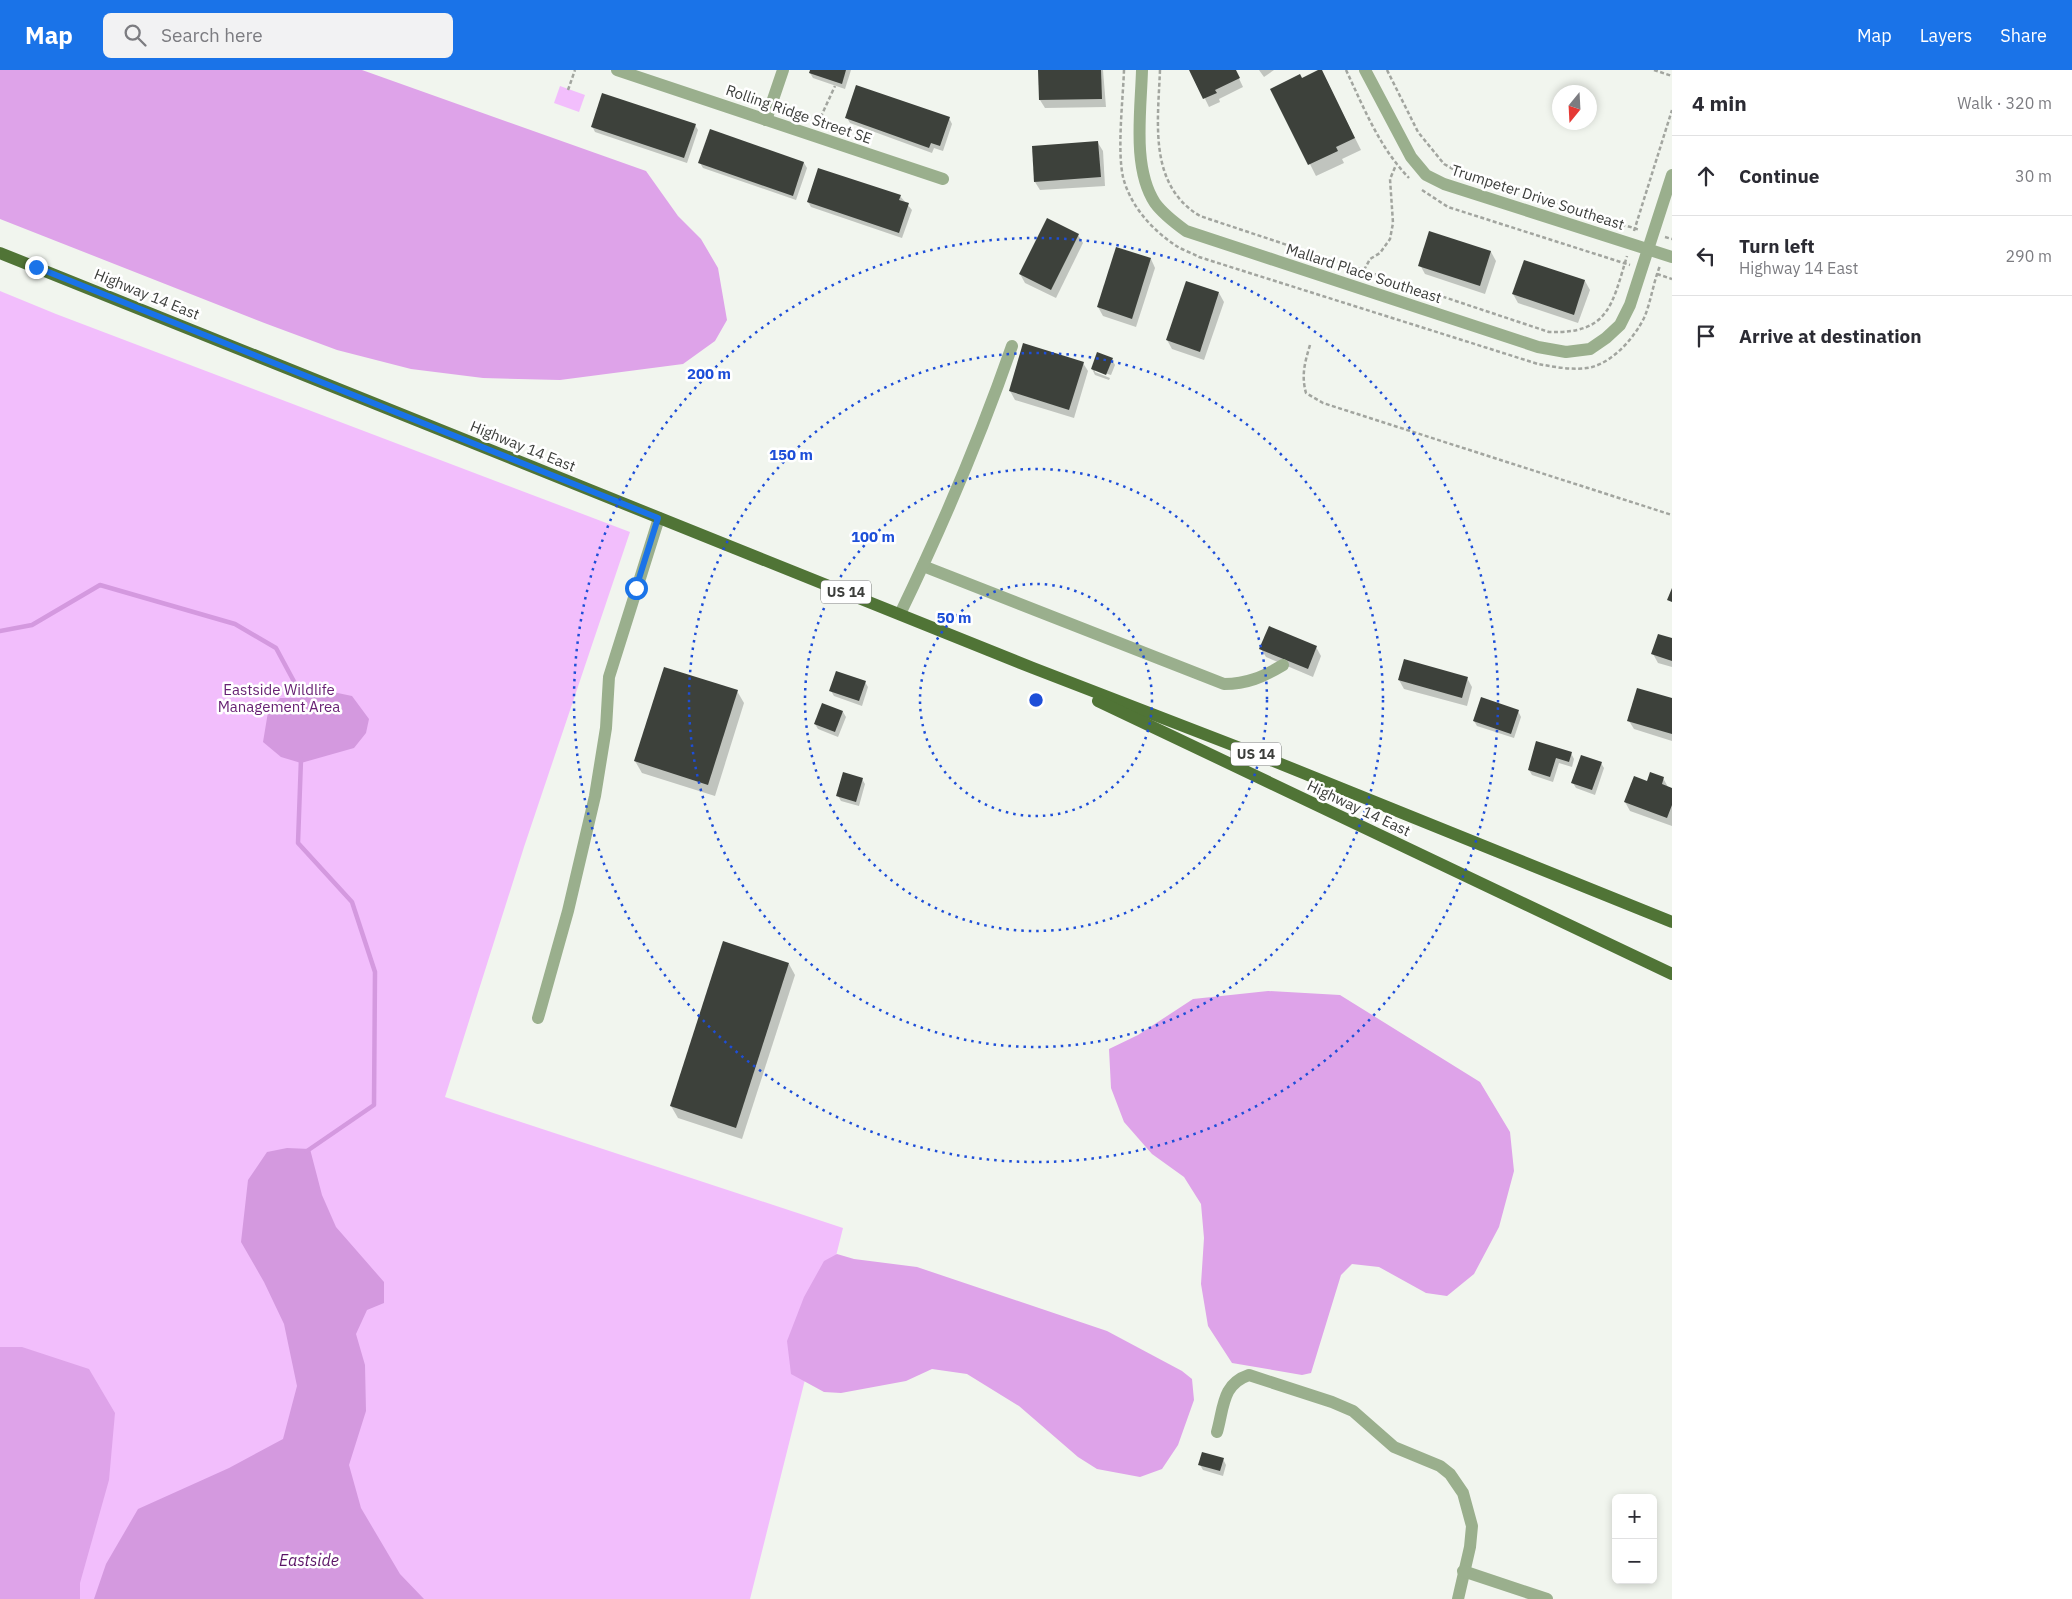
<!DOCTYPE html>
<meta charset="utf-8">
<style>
:root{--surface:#fff;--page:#f2f2f3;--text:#2b2b33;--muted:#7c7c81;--line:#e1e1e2;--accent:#1a73e8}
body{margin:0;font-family:"IBM Plex Sans",sans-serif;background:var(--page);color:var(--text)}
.controls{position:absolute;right:15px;bottom:15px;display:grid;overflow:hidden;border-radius:8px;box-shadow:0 2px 8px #0003}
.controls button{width:45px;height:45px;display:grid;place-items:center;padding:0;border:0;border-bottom:1px solid var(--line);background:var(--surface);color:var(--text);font:25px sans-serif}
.compass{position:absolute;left:1552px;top:15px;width:45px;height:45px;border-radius:50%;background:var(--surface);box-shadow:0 2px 8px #0003;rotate:198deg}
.stop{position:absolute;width:15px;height:15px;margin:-11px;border:4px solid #1a73e8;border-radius:50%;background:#fff}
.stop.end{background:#1a73e8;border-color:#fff;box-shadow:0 1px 5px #0008}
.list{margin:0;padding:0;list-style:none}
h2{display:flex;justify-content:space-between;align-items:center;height:65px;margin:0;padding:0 20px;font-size:21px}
h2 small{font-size:16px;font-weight:400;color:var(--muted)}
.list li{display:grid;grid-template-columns:32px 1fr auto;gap:15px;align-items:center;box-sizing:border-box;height:80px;padding:0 20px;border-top:1px solid var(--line)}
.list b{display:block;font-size:19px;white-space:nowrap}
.list p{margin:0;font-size:16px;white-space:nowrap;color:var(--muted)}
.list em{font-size:16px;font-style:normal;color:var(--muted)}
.icon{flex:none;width:28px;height:28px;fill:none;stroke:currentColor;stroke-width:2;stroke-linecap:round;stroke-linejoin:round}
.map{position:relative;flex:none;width:1672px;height:1529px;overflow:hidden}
header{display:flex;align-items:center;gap:30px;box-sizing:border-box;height:70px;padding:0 25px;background:var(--accent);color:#fff}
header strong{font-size:24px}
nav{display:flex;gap:28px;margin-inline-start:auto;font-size:18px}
.search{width:350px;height:45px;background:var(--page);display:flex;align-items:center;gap:12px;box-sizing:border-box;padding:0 18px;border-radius:8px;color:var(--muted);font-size:19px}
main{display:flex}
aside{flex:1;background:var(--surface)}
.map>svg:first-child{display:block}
.green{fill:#f2befc}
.forest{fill:#dea3e9}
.water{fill:#d499df}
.shadow{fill:#0003}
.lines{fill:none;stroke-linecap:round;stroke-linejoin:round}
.stream{stroke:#d499df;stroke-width:4.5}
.building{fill:#3d413b}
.path{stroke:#a2a59f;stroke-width:2.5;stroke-dasharray:4 2.5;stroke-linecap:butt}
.minor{stroke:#9aaf8d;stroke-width:12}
.major{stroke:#507436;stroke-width:12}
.route{stroke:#1a73e8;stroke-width:6}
.ring{fill:none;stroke:#1d4ed8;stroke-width:2.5;stroke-dasharray:2.5 5}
.labels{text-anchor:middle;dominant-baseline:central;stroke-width:5;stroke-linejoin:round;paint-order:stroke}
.shield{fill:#fff;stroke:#767876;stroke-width:1}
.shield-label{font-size:14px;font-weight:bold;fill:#3c3e3b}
.street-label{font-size:15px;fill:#3c3e3b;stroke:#fff}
.park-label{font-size:15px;fill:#682274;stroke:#fff}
.water-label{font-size:16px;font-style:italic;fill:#5a1266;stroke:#fff}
.centre{fill:#1d4ed8;stroke:#fff;stroke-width:2.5}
.ring-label{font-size:15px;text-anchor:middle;font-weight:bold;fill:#1d4ed8;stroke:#fff;stroke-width:5;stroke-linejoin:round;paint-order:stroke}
</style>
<header>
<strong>Map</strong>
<div class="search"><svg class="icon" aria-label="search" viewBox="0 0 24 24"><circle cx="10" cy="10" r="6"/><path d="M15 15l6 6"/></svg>Search here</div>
<nav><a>Map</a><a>Layers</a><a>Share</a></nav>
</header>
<main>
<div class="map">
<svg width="1672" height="1529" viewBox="0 0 1672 1529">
<rect width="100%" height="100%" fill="#f1f5ee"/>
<g class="green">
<path d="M 560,16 L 585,25 L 579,42 L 554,33 Z"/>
<path d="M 0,221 L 56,244 L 630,462 L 524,777 L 445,1027 L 843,1158 L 750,1529 L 0,1529 Z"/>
</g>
<g class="forest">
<path d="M 0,0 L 362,0 L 646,101 L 678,146 L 701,169 L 718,198 L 727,250 L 715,271 L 683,294 L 560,310 L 483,308 L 411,299 L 337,280 L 267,254 L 0,149 Z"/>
<path d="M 1268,921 L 1340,925 L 1480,1012 L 1510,1062 L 1514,1101 L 1499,1157 L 1474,1204 L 1447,1226 L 1426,1223 L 1379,1197 L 1352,1194 L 1341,1205 L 1311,1303 L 1302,1305 L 1232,1293 L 1208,1256 L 1201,1214 L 1204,1168 L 1201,1134 L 1184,1107 L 1152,1084 L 1124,1052 L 1111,1018 L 1109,979 L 1138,965 L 1193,929 Z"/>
<path d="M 837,1184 L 854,1189 L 917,1197 L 1107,1261 L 1182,1301 L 1192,1309 L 1194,1330 L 1178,1375 L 1162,1399 L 1140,1407 L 1097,1399 L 1078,1387 L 1019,1336 L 967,1304 L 932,1299 L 906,1311 L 841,1323 L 824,1322 L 791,1304 L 787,1271 L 804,1227 L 824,1191 Z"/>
<path d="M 0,1277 L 22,1277 L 89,1299 L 115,1343 L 109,1410 L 80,1513 L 80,1529 L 0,1529 Z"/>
</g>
<g class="water">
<path d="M 333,622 L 352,626 L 369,649 L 366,663 L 354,678 L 301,693 L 281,687 L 263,672 L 268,642 L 280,628 L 303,628 Z"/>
<path d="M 287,1078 L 310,1079 L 322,1125 L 336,1157 L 384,1212 L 384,1233 L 367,1240 L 356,1264 L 365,1295 L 366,1341 L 349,1395 L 361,1438 L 400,1504 L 424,1529 L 94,1529 L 106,1494 L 138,1439 L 229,1398 L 283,1369 L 297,1316 L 284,1254 L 264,1212 L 241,1172 L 248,1110 L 267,1082 Z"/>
</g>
<g class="shadow">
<path d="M 811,0 L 851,0 L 845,19 L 813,8 L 810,3 Z"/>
<path d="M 1040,0 L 1103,0 L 1106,37 L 1045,38 L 1040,30 Z"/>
<path d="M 1191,0 L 1235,0 L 1243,17 L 1219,29 L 1220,32 L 1209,37 Z"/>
<path d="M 1259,0 L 1274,0 L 1264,7 Z"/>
<path d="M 1321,0 L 1361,80 L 1342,89 L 1344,93 L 1316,106 L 1272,19 L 1302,9 Z"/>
<path d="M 847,48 L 949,48 L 952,54 L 943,81 L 934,78 L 932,83 L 850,53 Z"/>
<path d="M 695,55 L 698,60 L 687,93 L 595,62 L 592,56 Z"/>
<path d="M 1098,73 L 1103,81 L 1105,116 L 1040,120 L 1035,112 Z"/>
<path d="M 700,93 L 804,93 L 807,98 L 796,130 L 703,98 Z"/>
<path d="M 900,126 L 912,140 L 902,168 L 811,137 L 808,132 Z"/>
<path d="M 1078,165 L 1083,173 L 1056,228 L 1025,213 L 1020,204 Z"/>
<path d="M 1491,182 L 1496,191 L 1485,224 L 1425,204 L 1420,195 Z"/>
<path d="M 1151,189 L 1155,198 L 1136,257 L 1103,246 L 1098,237 Z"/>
<path d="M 1585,211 L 1590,220 L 1578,253 L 1518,233 L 1513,224 Z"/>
<path d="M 1219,223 L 1224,232 L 1204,290 L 1172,279 L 1167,270 Z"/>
<path d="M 1112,289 L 1115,295 L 1111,305 L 1095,300 L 1095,302 L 1110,308 L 1109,310 L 1095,305 L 1092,299 Z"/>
<path d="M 1083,293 L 1088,301 L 1074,348 L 1015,330 L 1010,321 Z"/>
<path d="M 1672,570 L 1672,597 L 1658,593 L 1653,584 Z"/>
<path d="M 1316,577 L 1321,586 L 1313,607 L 1266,587 L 1261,579 Z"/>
<path d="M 1467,608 L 1472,617 L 1467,636 L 1404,619 L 1399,610 Z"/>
<path d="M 865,612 L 868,617 L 862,636 L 834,626 L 831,621 Z"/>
<path d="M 737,621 L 744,633 L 715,726 L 642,703 L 635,691 Z"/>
<path d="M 1672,630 L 1672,671 L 1634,659 L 1629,651 Z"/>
<path d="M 1518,641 L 1521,647 L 1514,668 L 1477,656 L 1474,651 Z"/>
<path d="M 843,642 L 846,647 L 838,667 L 818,659 L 815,654 Z"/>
<path d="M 1537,673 L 1571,683 L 1574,689 L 1572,697 L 1559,693 L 1553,712 L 1532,705 L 1529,700 Z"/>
<path d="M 1601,693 L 1604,698 L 1595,725 L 1576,718 L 1573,713 Z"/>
<path d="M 1663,708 L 1668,717 L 1672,719 L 1672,756 L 1630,741 L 1625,732 L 1648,712 Z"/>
<path d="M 862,709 L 865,714 L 859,736 L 841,731 L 838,726 Z"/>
<path d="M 789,894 L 795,905 L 742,1069 L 678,1048 L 671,1036 Z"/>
<path d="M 1223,1389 L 1226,1395 L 1223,1406 L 1203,1400 L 1200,1395 Z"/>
</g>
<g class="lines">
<g class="stream">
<path d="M 0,561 L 32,555 L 100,515 L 235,554 L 276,578 L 305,632"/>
<path d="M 301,689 L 298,773 L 352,832 L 375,902 L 374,1035 L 307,1081"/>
</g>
</g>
<g class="building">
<path d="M 810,0 L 846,0 L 842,14 L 809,3 Z"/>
<path d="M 1038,0 L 1101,0 L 1102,29 L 1039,30 Z"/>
<path d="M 1189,0 L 1236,0 L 1240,8 L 1215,20 L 1217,23 L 1203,29 Z"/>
<path d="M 1318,0 L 1322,0 L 1355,68 L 1336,77 L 1338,81 L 1308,95 L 1270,19 L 1300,4 L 1302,8 Z"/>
<path d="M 856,15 L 950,47 L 940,76 L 931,73 L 929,78 L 845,48 Z"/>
<path d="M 602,23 L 696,54 L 684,88 L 591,57 Z"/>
<path d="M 710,59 L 804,92 L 793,126 L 698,93 Z"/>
<path d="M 1098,71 L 1101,107 L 1034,112 L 1032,76 Z"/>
<path d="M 818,98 L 901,125 L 899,130 L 909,133 L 899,163 L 807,132 Z"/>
<path d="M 1047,148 L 1079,164 L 1051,220 L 1019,204 Z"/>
<path d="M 1429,161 L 1491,181 L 1480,216 L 1418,196 Z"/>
<path d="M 1116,177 L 1151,188 L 1132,249 L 1097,237 Z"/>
<path d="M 1524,190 L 1585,210 L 1574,245 L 1512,224 Z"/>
<path d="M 1186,211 L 1219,222 L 1200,282 L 1166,270 Z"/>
<path d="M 1023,273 L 1084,292 L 1069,340 L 1009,321 Z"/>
<path d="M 1097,282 L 1113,288 L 1106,305 L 1091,299 Z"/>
<path d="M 1672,518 L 1672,532 L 1667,530 Z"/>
<path d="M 1269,556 L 1317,576 L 1308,599 L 1259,579 Z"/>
<path d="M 1658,564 L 1672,568 L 1672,591 L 1651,584 Z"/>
<path d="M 1404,589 L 1468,607 L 1462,628 L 1398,610 Z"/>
<path d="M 664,597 L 738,620 L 708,715 L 634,691 Z"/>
<path d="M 836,601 L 866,611 L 859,631 L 829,621 Z"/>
<path d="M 1637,618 L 1672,628 L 1672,664 L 1627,651 Z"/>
<path d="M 1481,627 L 1519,640 L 1511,664 L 1473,651 Z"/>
<path d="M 822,633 L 843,641 L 835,662 L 814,654 Z"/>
<path d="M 1536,671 L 1572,682 L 1569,692 L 1556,688 L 1550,707 L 1528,700 Z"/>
<path d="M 1581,685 L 1602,692 L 1592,720 L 1571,713 Z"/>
<path d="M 843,702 L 863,708 L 856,732 L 836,726 Z"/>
<path d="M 1650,702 L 1664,707 L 1662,714 L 1672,718 L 1672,735 L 1667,748 L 1624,732 L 1634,706 L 1647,711 Z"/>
<path d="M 723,871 L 789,893 L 736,1058 L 670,1036 Z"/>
<path d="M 1202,1382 L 1224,1388 L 1220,1401 L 1198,1395 Z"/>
</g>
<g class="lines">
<g class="path">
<path d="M 1124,0 C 1123,29 1117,80 1123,107 C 1130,135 1151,159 1175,175 C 1182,180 1192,183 1199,187 L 1538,294 C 1555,297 1575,301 1592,297 C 1614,291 1634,268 1644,248 C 1651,232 1653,213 1660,196"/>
<path d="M 1160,0 C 1158,52 1148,115 1200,146 L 1549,262 C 1609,264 1612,235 1627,186"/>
<path d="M 1346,0 C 1364,38 1379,77 1409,108"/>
<path d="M 1387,0 L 1418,62 L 1444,94 L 1464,105"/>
<path d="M 1654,0 L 1672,6"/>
<path d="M 568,20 L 575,0"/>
<path d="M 818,53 L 835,16"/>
<path d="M 1422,120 L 1448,137 L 1630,195"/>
<path d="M 1541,129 L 1640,160"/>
<path d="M 1634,161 L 1672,40"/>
<path d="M 1665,167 L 1672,169"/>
<path d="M 1364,200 L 1370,189 L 1380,183 L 1390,169 L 1393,153 L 1390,109 L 1396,95"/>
<path d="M 1657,204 L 1672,209"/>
<path d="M 1310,275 C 1305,292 1301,305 1306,323 L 1323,333 L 1672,445"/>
</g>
<g class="minor">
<path d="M 617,0 L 943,109"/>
<path d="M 1142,0 C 1141,40 1132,98 1155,133 C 1163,144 1175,153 1186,161 L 1538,277 L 1566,282 L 1590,279 L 1606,268 L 1620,255 L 1630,235 L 1672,105"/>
<path d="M 1365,0 L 1411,87 L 1426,105 L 1444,114 L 1672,187"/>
<path d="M 766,50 L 783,0"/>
<path d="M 923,496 L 1224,614 C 1247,614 1263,607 1283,595"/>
<path d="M 900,544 C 942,457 980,368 1012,276"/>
<path d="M 538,948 L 568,841 L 595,726 L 606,658 L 609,607 L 659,448"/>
<path d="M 1217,1362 C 1224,1337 1222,1314 1249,1305 L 1332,1332 L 1353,1341 L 1394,1377 L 1440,1396 L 1450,1404 L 1463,1423 L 1472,1456 L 1470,1477 L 1458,1529"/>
<path d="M 1463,1501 L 1547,1529"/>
</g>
<g class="major">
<path d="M 0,183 L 1033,598 L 1266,688 L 1672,852"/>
<path d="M 1098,631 L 1672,904"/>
</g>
</g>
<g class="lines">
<path class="route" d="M 36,197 L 658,448 L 636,518"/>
</g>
<g class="ring">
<circle cx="1036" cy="630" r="116"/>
<circle cx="1036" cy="630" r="231"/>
<circle cx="1036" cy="630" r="347"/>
<circle cx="1036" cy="630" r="462"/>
</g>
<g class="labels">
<g class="shield">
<rect x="821" y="510.5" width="50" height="23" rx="4"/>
<rect x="1231" y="672.5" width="50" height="23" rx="4"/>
</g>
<g class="shield-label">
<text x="846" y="522">US 14</text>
<text x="1256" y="684">US 14</text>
</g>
<g class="street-label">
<text transform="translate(799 44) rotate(19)">Rolling Ridge Street SE</text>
<text transform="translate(1538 127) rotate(18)">Trumpeter Drive Southeast</text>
<text transform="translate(1364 203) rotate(18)">Mallard Place Southeast</text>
<text transform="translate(147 224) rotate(22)">Highway 14 East</text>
<text transform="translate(523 376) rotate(22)">Highway 14 East</text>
<text transform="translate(1359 738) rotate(25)">Highway 14 East</text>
</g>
<g class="park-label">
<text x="279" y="619">Eastside Wildlife<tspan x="279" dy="17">Management Area</tspan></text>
</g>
<g class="water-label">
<text x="309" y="1490">Eastside</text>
</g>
</g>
<circle cx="1036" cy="630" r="8" class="centre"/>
<g class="ring-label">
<text x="709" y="309">200 m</text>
<text x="791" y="390">150 m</text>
<text x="873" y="472">100 m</text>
<text x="954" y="553">50 m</text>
</g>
</svg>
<div class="controls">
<button>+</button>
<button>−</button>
</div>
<svg class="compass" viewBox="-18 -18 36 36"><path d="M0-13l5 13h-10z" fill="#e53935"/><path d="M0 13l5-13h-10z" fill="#7c7c81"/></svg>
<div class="stop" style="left:636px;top:518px"></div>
<div class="stop end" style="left:36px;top:197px"></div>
</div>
<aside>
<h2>4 min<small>Walk · 320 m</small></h2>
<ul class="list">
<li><svg class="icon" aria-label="ahead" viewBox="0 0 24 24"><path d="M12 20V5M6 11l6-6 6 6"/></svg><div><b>Continue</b></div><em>30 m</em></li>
<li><svg class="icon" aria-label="left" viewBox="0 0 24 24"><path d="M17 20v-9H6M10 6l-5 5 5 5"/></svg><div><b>Turn left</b><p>Highway 14 East</p></div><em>290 m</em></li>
<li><svg class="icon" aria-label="arrive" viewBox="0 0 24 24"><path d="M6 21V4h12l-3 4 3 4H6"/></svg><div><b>Arrive at destination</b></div></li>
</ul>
</aside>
</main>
